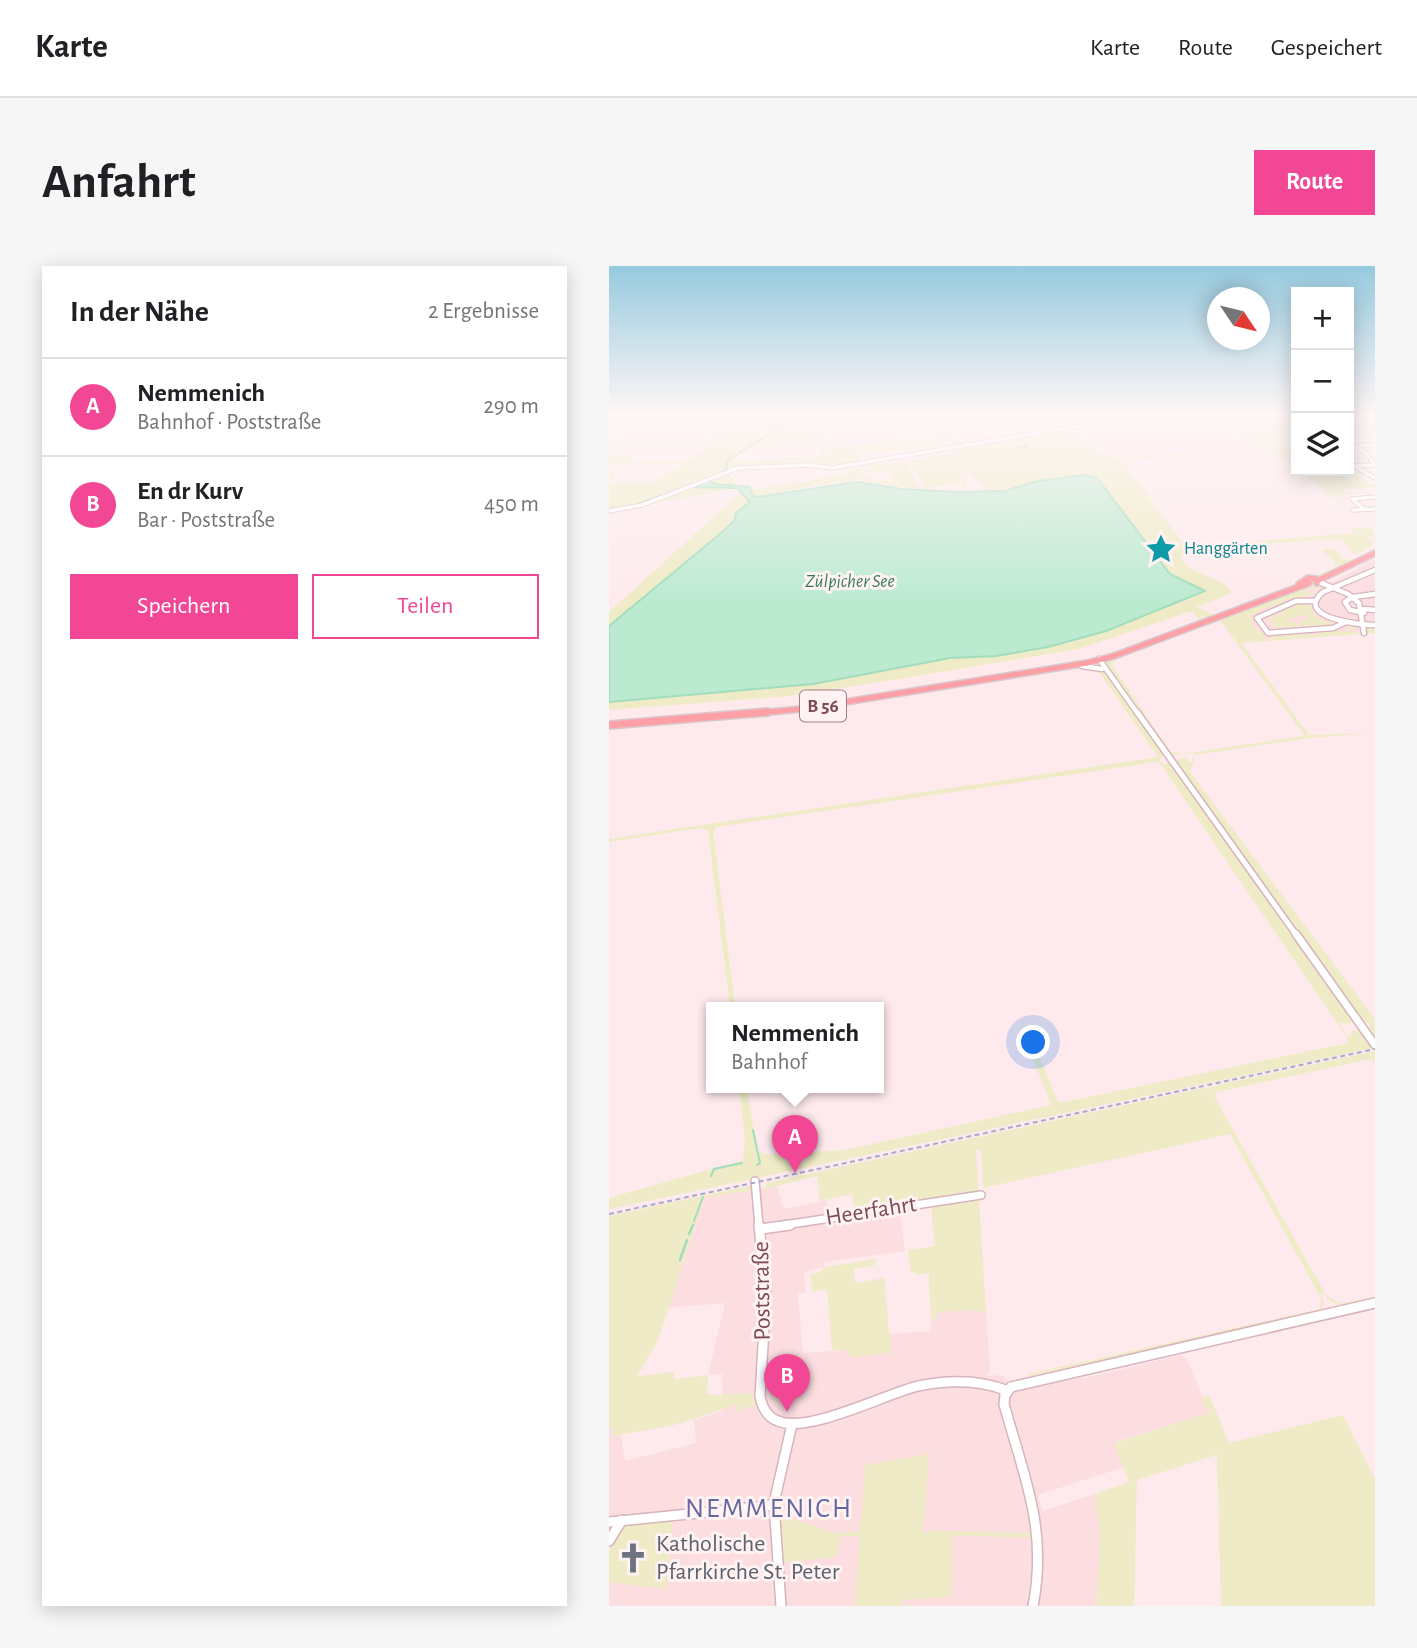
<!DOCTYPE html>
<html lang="de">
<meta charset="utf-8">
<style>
:root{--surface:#fff;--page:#f6f6f6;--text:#202124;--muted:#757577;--line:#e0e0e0;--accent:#f14795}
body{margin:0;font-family:"Alegreya Sans",sans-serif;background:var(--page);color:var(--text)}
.controls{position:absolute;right:21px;top:21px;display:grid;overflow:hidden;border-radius:0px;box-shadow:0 4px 18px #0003}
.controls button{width:63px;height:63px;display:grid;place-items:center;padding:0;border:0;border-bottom:2px solid var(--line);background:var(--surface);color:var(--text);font:35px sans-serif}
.compass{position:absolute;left:598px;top:21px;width:63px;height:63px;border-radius:50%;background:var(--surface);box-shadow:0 4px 18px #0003;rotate:125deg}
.you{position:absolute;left:425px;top:777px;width:24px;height:24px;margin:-18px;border:5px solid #fff;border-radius:50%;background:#1a73e8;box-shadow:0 0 0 10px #1a73e833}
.badge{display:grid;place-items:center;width:46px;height:46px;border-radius:50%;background:var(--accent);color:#fff;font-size:23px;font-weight:700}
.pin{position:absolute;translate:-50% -58px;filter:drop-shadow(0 2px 4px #0008)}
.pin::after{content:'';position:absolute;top:37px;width:24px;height:21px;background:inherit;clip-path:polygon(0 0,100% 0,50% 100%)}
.popup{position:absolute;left:97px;top:736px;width:178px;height:91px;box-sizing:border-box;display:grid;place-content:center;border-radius:0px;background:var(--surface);filter:drop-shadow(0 2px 5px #0005);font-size:23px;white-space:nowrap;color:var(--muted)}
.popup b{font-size:26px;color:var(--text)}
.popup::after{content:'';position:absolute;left:50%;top:100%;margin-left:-14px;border:14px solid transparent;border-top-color:var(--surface)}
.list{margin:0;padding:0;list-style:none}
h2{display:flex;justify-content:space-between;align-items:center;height:91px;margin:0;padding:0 28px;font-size:30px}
h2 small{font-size:23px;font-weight:400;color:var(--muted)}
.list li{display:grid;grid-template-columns:46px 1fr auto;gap:21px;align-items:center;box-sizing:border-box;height:98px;padding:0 28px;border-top:2px solid var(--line)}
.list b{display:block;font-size:26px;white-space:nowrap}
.list p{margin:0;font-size:23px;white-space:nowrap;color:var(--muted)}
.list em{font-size:23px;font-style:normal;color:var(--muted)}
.actions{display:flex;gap:14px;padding:21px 28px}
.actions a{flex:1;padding:16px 0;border:2px solid var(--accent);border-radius:0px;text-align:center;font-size:24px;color:var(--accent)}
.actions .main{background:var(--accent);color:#fff}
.icon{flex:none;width:38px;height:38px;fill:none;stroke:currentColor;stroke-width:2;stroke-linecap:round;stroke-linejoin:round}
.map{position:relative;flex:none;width:766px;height:1340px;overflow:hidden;border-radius:0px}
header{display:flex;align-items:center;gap:42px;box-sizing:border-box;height:98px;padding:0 35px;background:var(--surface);border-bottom:2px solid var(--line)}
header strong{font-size:33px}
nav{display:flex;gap:38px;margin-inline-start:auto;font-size:24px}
.intro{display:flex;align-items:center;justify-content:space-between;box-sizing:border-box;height:168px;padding:0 42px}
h1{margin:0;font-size:49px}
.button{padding:18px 32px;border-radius:0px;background:var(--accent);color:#fff;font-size:24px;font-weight:700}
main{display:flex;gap:42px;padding:0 42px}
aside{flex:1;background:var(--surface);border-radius:0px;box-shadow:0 4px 18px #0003}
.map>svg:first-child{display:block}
.residential{fill:#fcdee1}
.green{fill:#eeebc6;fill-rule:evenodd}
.water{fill:#bcead1;stroke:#a1ddbd;stroke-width:2}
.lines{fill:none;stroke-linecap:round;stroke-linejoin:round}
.stream-far1{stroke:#a1ddbd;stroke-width:2}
.stream{stroke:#a1ddbd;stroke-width:2.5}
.minor-far4-casing{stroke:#d7b3bc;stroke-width:5}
.minor-far3-casing{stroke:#d7b3bc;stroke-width:7}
.minor-far2-casing{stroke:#d7b3bc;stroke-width:8}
.minor-far1-casing{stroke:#d7b3bc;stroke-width:10}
.minor-casing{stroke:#d7b3bc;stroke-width:12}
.major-far1-casing{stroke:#d8c9ce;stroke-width:8}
.major-casing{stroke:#d8c9ce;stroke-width:10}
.minor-far4{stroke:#fff;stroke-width:3.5}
.minor-far3{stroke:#fff;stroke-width:4.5}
.minor-far2{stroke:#fff;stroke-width:5}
.minor-far1{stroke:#fff;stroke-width:7}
.minor{stroke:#fff;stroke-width:9}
.major-far1{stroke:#ffa0a6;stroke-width:5}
.major{stroke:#ffa0a6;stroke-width:7}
.rail{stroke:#a5abcb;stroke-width:2;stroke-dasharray:5 3.5;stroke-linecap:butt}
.labels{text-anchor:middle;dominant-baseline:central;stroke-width:6;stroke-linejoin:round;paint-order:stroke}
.far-culture-label{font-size:18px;fill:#0d838f;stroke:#fff2f3;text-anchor:start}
.far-water-label{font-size:19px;font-style:italic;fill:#387b58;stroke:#fff2f3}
.shield{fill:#fff2f3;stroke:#a37c88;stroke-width:2}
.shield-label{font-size:19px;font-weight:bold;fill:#7c4a5a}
.near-street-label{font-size:24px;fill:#7c4a5a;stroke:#fff2f3}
.near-worship-label{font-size:24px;fill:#5b616d;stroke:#fff2f3;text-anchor:start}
.near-quarter-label{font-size:28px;letter-spacing:2px;fill:#66689f;stroke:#fff2f3}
</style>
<header>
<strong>Karte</strong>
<nav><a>Karte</a><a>Route</a><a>Gespeichert</a></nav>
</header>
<div class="intro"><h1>Anfahrt</h1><a class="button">Route</a></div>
<main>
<aside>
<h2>In der Nähe<small>2 Ergebnisse</small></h2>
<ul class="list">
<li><span class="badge">A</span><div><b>Nemmenich</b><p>Bahnhof · Poststraße</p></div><em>290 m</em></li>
<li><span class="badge">B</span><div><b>En dr Kurv</b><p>Bar · Poststraße</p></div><em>450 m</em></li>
</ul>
<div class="actions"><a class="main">Speichern</a><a>Teilen</a></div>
</aside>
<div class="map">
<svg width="766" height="1340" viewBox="0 0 766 1340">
<rect width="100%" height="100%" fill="#feeaec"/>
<g class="residential">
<path d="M 766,292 L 766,365 L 653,373 L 628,346 L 700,320 L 715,321 Z"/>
<path d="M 168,921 L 175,943 L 218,934 L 220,949 L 290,939 L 296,985 L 215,996 L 215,1001 L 195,1006 L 197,1026 L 189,1028 L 194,1087 L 238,1084 L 243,1092 L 281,1086 L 280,1068 L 322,1065 L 320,1006 L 372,974 L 381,1105 L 378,1110 L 393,1109 L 405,1120 L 480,1111 L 572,1089 L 578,1093 L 600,1147 L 506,1176 L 515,1201 L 429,1229 L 434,1245 L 485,1228 L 492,1268 L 487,1340 L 0,1340 L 0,1162 L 3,1161 L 4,1170 L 12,1169 L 16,1195 L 87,1177 L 85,1154 L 114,1145 L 113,1108 L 99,1109 L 116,1037 L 58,1042 L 95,932 L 130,925 Z"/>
</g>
<g class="green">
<path d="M 128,147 L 190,147 L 186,153 L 188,154 L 277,147 L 215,154 L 213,183 L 337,169 L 319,147 L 323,147 L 348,175 L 377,176 L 555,147 L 462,164 L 500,191 L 506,192 L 653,182 L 594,147 L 626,164 L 655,162 L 629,147 L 687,147 L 687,169 L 677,170 L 687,172 L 681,173 L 687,174 L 684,175 L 687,176 L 687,186 L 669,188 L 687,188 L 687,201 L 655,183 L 512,194 L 577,281 L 746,267 L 742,262 L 761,262 L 766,266 L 763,268 L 766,269 L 766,273 L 763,270 L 758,271 L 766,278 L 761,276 L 764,279 L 746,289 L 732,273 L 578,283 L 572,292 C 583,311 609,309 622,325 L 621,328 L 587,341 L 605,349 C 628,340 680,327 694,311 L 706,310 L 731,301 L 713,284 L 726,283 L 735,292 L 728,294 L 738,293 L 742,296 L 732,302 L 600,352 L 592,350 L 594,354 L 480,395 L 192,441 L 470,396 L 517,382 L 590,354 L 584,346 L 580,346 L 469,383 L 290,413 L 181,430 L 0,444 L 0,436 L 203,418 L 328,394 L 387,390 L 459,377 L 593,327 L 561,308 L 486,211 L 474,209 L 424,216 L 400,225 L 380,226 L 357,206 L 349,207 L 358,215 L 356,220 L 360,222 L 348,218 L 327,220 L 325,223 L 279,220 L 285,207 L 260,206 L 262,201 L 258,199 L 294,196 L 298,198 L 310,220 L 316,220 L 298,195 L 350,187 L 335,180 L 247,188 L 255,196 L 221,204 L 196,201 L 123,205 L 119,206 L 128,222 L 0,246 L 0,217 L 44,216 L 76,197 L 16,199 L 0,215 L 0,207 L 6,206 L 13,199 L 0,199 L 0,191 L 22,190 L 28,182 L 0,181 L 98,179 ZM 211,179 L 210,190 L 123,195 C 143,174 183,178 211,179 ZM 30,182 L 95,181 L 96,182 L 82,194 L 19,196 Z"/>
<path d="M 255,199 L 253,209 L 258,200 L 260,202 L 255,212 L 268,212 L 267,214 L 280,213 L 277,219 L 253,216 L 251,210 L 245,215 C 223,217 146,226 133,241 C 125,250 120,259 112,267 L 0,360 L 0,346 L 132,226 L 217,212 L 214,205 L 219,211 L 238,207 Z"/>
<path d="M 692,205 L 751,206 L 757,209 L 742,208 L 752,210 L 753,214 L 759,214 L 756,218 L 766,218 L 766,221 L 735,224 L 732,227 L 766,226 L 726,230 L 745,249 Z"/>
<path d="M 698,318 L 719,322 L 693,323 L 706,329 L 696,329 L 697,331 L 674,334 L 674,338 L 664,339 L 669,341 L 657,340 L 659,343 L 653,342 L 647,348 L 636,350 L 647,352 L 642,354 L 645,362 L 650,366 L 658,366 L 658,370 L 653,369 L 655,372 L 665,373 L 663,367 L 671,370 L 680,369 L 678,366 L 697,369 L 694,365 L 700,369 L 712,368 L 710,365 L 727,366 L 725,363 L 732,361 L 729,363 L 732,366 L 739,366 L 737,357 L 753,359 L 755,363 L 742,361 L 743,367 L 756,366 L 756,361 L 766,360 L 766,367 L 632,377 L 700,469 L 766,467 L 700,472 L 586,489 L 581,506 L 766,753 L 766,774 L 759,764 L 761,759 L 749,750 L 566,495 L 576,491 L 582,497 L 586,487 L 566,489 L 559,487 L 496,396 ZM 609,353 L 611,354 L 696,470 L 573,488 L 562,486 L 504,401 L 504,396 L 510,390 Z"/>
<path d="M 691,336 L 703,341 L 699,343 L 706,345 L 703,347 L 708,352 L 727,359 L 720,362 L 709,358 L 706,363 L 701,359 L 694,362 L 690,355 L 698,353 L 696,349 L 676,353 L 685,356 L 693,363 L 681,360 L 681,362 L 672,361 L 672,365 L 658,352 L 651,353 L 652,351 L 663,353 L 665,350 L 662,348 L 663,347 L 672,350 L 674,346 L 666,346 L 679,340 L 683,343 L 686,342 L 684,340 L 688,342 L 683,338 Z"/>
<path d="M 478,400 L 496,406 L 554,487 L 551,496 L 554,499 L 561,496 L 744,754 L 741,758 L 729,756 L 738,770 L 742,770 L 742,765 L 750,764 L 765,782 L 0,943 L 0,932 L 134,894 L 136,871 L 130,821 L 137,821 L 149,885 L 159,889 L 236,884 L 442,839 L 412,761 L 418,760 L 448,834 L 451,837 L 739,777 L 738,772 L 553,500 L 547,496 L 107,561 L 104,566 L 126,741 L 121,741 L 99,564 L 90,562 L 0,576 L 0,573 L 549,491 L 491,407 L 477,401 L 179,448 L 0,461 L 150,449 Z"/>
<path d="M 766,785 L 766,798 L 762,793 L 608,826 L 605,830 L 717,1029 L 730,1038 L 766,1031 L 766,1033 C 745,1038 728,1047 714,1027 L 711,1028 L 715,1037 L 711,1046 L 421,1110 L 420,1108 L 711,1043 L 712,1032 L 621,868 L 374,922 L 372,884 L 367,884 L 377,1047 L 367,1044 L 329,1046 L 327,1053 L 322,1053 L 320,1007 L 308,1009 L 307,1006 L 302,1007 L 299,984 L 326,980 L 322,940 L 246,945 L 243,928 L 211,935 L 208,910 L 156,923 L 157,917 Z"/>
<path d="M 145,919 L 144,924 L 95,932 L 48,1077 L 28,1110 L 65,1106 L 65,1113 L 99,1109 L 98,1129 L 146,1127 L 147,1138 L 129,1146 L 127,1139 L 66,1159 L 4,1170 L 3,1161 L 0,1162 L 0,950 Z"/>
<path d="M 263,993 L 268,994 L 263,1001 L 245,1002 L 246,1017 L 275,1012 L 282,1086 L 243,1092 L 238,1084 L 223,1084 L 218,1023 L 204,1025 L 201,1009 L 213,1005 L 213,1002 Z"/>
<path d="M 600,1129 L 620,1177 L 734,1149 L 766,1213 L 766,1340 L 612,1340 L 608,1189 L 528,1214 L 525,1340 L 487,1340 L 492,1268 L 485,1228 L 520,1216 L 505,1177 L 600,1147 L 592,1131 Z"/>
<path d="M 320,1188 L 314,1268 L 321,1265 L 420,1267 L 423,1265 L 424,1272 L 344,1269 L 342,1331 L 293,1334 L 293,1340 L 246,1340 L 251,1270 L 232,1270 L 227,1291 L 174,1297 L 170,1248 L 224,1267 L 251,1266 L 256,1199 Z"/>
<path d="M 63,1255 L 57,1323 L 0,1316 L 0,1284 L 16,1260 Z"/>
</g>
<path class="water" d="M 474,209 L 488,212 L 561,308 L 596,325 L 497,365 L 439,381 L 387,390 L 341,392 L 204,418 L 0,436 L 0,360 L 112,267 L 125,255 L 127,247 L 141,236 L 128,222 L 74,221 L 98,213 L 106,218 L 141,221 L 143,229 L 148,231 L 248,216 L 293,223 L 347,226 L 396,225 L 424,216 Z"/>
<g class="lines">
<g class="stream-far1">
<path d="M 265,148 L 274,147"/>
<path d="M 218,153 L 259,149"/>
<path d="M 184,155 L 213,154"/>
<path d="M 409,181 L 419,180"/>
<path d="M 108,209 L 117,203 L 118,195 L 171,161 L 186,147"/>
<path d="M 29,238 L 73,222"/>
<path d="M 144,864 L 151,897 L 148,899"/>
<path d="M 102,910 L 105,903 L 133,897"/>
<path d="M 85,955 L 94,931"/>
</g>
<g class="stream">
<path d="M 80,968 L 84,959"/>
<path d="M 71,994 L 78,974"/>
</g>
<g class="minor-far4-casing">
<g id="minor-far4">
<path d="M 740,151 L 766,157"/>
<path d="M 740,176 L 766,173"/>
<path d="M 766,179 L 746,180 L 758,188 L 766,199"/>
<path d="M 740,197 L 766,212"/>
<path d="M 743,200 L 766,199"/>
<path d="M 755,243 L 743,233 L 766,231"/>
<path d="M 744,244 L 766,243"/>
<path d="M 0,245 L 33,239 L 129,202 L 199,199 L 223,202 L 548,147"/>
</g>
</g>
<g class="minor-far3-casing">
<g id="minor-far3">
<path d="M 766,304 L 714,326 C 684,352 752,359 766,359"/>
<path d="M 710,316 L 739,328 L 750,337 L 755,367"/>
<path d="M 706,335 L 687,335 L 648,352 L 659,367 L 724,362 L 737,356"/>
<path d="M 755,343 L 766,344"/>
<path d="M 755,347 L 741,344 L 736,336 L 744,331 L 766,328"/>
<path d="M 490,393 L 529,448"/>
<path d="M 473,400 L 493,403"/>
</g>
</g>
<g class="minor-far2-casing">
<path id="minor-far2" d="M 528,446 L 688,670"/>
</g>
<g class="minor-far1-casing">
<g id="minor-far1">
<path d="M 687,668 L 766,779"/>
<path d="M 146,915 L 150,960"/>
<path d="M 169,960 L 372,929"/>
</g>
</g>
<g class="minor-casing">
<g id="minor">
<path d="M 150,959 L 157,1029 L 151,1130 C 153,1141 158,1151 169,1155 C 199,1168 276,1128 309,1120 C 339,1114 370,1113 399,1125"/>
<path d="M 152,963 L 181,959"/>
<path d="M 165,1237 L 172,1340"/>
<path d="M 0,1256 L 159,1240 L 165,1237 L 183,1158"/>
<path d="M 0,1275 L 13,1254"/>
<path d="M 424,1340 C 439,1263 415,1211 395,1138 L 396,1129 L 402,1121 L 766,1037"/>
</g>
</g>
<g class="major-far1-casing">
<g id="major-far1">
<path d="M 710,314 L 766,287"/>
<path d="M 690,318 L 699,312 L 708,313 L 708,317"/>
<path d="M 138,448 L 193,443 L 478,397 L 505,390 L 700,317"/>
</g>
</g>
<g class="major-casing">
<path id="major" d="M 0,459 L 159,446"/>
</g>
<use href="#minor-far4" class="minor-far4"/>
<use href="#minor-far3" class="minor-far3"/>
<use href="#minor-far2" class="minor-far2"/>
<use href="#minor-far1" class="minor-far1"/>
<use href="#minor" class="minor"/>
<use href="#major-far1" class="major-far1"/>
<use href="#major" class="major"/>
<path class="rail" d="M 0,948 L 766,783"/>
</g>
<linearGradient id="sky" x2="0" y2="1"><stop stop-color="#96cadf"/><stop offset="0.44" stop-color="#fff6f6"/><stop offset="1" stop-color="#fff6f6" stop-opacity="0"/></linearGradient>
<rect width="766" height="335" fill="url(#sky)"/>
<defs>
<g id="sight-bare" transform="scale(2.415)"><path d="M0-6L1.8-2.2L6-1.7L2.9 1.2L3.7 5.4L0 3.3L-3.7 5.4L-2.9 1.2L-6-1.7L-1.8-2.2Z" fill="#0f9aa8" stroke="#fff2f3" stroke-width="2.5" paint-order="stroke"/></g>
<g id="church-bare" transform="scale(2.415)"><path d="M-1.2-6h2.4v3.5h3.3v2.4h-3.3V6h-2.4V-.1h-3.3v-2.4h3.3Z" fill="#6b7280" stroke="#fff2f3" stroke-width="2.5" paint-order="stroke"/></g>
</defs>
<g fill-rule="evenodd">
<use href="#sight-bare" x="552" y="283"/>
<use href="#church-bare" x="24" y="1292"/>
</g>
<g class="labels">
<g class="far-culture-label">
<text x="575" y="283">Hanggärten</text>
</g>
<g class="far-water-label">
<text x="241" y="315">Zülpicher See</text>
</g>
<rect class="shield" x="191" y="424.5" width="46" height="31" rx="5"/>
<g class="shield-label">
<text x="214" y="440">B 56</text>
</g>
<g class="near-street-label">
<text transform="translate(262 945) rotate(-9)">Heerfahrt</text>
<text transform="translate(153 1025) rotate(-91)">Poststraße</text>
</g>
<g class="near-worship-label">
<text x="47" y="1278">Katholische<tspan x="47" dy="28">Pfarrkirche St. Peter</tspan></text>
</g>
<g class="near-quarter-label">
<text x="160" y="1243">NEMMENICH</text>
</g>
</g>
</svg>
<div class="controls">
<button>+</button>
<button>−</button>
<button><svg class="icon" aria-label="layers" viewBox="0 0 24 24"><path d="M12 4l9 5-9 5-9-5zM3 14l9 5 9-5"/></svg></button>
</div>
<svg class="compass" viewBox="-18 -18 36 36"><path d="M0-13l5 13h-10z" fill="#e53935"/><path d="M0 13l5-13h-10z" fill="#757577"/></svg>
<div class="you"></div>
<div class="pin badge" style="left:186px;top:907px">A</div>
<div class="popup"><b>Nemmenich</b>Bahnhof</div>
<div class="pin badge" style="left:178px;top:1146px">B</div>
</div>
</main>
